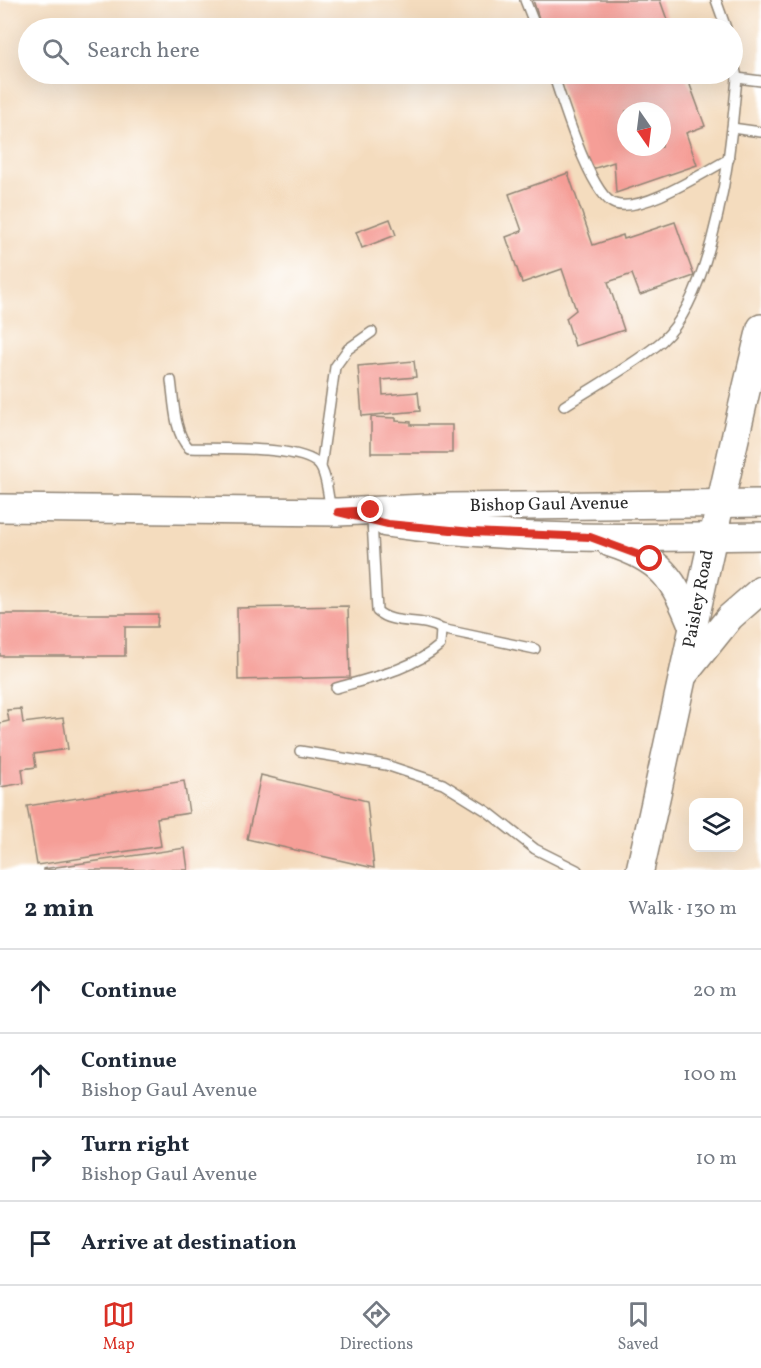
<!DOCTYPE html>
<meta charset="utf-8">
<style>
:root{--surface:#fff;--page:#f2f2f3;--text:#1f2937;--muted:#747a83;--line:#e0e1e3;--accent:#d93025}
body{margin:0;font-family:Vollkorn,serif;background:var(--page);color:var(--text)}
.controls{position:absolute;right:18px;bottom:18px;display:grid;overflow:hidden;border-radius:12px;box-shadow:0 6px 24px #0002}
.controls button{width:54px;height:54px;display:grid;place-items:center;padding:0;border:0;border-bottom:2px solid var(--line);background:var(--surface);color:var(--text);font:30px sans-serif}
.compass{position:absolute;left:617px;top:102px;width:54px;height:54px;border-radius:50%;background:var(--surface);box-shadow:0 6px 24px #0002;rotate:166deg}
.stop{position:absolute;width:18px;height:18px;margin:-14px;border:4px solid #d93025;border-radius:50%;background:#fff}
.stop.end{background:#d93025;border-color:#fff;box-shadow:0 2px 6px #0008}
.list{margin:0;padding:0;list-style:none}
h2{display:flex;justify-content:space-between;align-items:center;height:78px;margin:0;padding:0 24px;font-size:26px}
h2 small{font-size:20px;font-weight:400;color:var(--muted)}
.list li{display:grid;grid-template-columns:39px 1fr auto;gap:18px;align-items:center;box-sizing:border-box;height:84px;padding:0 24px;border-top:2px solid var(--line)}
.list b{display:block;font-size:22px;white-space:nowrap}
.list p{margin:0;font-size:20px;white-space:nowrap;color:var(--muted)}
.list em{font-size:20px;font-style:normal;color:var(--muted)}
.icon{flex:none;width:33px;height:33px;fill:none;stroke:currentColor;stroke-width:2;stroke-linecap:round;stroke-linejoin:round}
.map{position:relative;flex:none;width:761px;height:870px;overflow:hidden}
.search{position:absolute;background:var(--surface);box-shadow:0 6px 24px #0002;left:18px;right:18px;top:18px;height:66px;display:flex;align-items:center;gap:15px;box-sizing:border-box;padding:0 21px;border-radius:33px;color:var(--muted);font-size:22px}
.sheet{height:414px;background:var(--surface)}
nav{display:flex;justify-content:space-around;align-items:center;box-sizing:border-box;height:84px;border-top:2px solid var(--line);background:var(--surface);font-size:16px;color:var(--muted)}
nav a{display:grid;justify-items:center;gap:3px}
nav .on{color:var(--accent)}
.map>svg:first-child{display:block}
.building{fill:#f59e97;fill-rule:evenodd}
.lines{fill:none;stroke-linecap:round;stroke-linejoin:round}
.lane-casing{stroke:#908474;stroke-width:12}
.secondary-casing{stroke:#908474;stroke-width:30}
.lane{stroke:#fff;stroke-width:9}
.secondary{stroke:#fff;stroke-width:27}
.route{stroke:#d93025;stroke-width:8}
.labels{text-anchor:middle;dominant-baseline:central;stroke-width:6;stroke-linejoin:round;paint-order:stroke}
.street-label{font-size:18px;fill:#2b2b2b;stroke:#fff}
</style>
<div class="map">
<svg width="761" height="870" viewBox="0 0 761 870">
<rect width="100%" height="100%" fill="#fff"/>
<filter id="ink" filterUnits="userSpaceOnUse"><feTurbulence type="fractalNoise" baseFrequency=".0167" numOctaves="2"/><feDisplacementMap in="SourceGraphic" scale="12" xChannelSelector="R" yChannelSelector="G"/><feConvolveMatrix kernelMatrix="1 2 1 2 8 2 1 2 1" color-interpolation-filters="sRGB"/></filter>
<filter id="wash" filterUnits="userSpaceOnUse"><feTurbulence type="fractalNoise" baseFrequency=".008" numOctaves="4" result="noise"/><feDisplacementMap in="SourceGraphic" scale="24" xChannelSelector="R" yChannelSelector="G"/><feGaussianBlur stdDeviation="1.35" result="paint"/><feColorMatrix in="noise" values="0 0 0 0 0 0 0 0 0 0 0 0 0 0 0 0 0 1.4 0 .05"/><feComposite in="paint" operator="in"/></filter>
<g filter="url(#wash)">
<rect width="100%" height="100%" fill="#f4dcbe"/>
<g id="blocks">
<g class="building">
<path d="M 533,0 L 660,0 L 670,28 L 542,28 Z"/>
<path d="M 557,74 L 686,74 L 705,126 L 686,133 L 697,165 L 616,193 L 614,162 L 589,170 ZM 626,111 L 662,111 L 662,147 L 626,147 Z"/>
<path d="M 568,173 L 593,245 L 623,235 L 624,239 L 675,222 L 694,276 L 640,295 L 632,274 L 608,282 L 624,330 L 575,346 L 566,318 L 576,310 L 562,269 L 522,283 L 506,237 L 522,231 L 509,194 Z"/>
<path d="M 390,219 L 396,235 L 362,248 L 356,232 Z"/>
<path d="M 414,361 L 416,377 L 382,380 L 383,395 L 418,392 L 420,411 L 362,416 L 358,366 Z"/>
<path d="M 371,417 L 396,418 L 396,421 L 411,422 L 411,425 L 452,425 L 452,453 L 371,453 Z"/>
<path d="M 348,606 L 350,677 L 238,680 L 237,608 Z"/>
<path d="M 0,614 L 158,614 L 157,627 L 125,627 L 125,656 L 0,656 Z"/>
<path d="M 21,709 L 23,723 L 63,718 L 68,749 L 34,754 L 36,767 L 22,769 L 24,783 L 0,787 L 0,723 L 9,721 L 7,710 Z"/>
<path d="M 261,775 L 367,801 L 374,868 L 247,839 Z"/>
<path d="M 184,781 L 189,813 L 157,818 L 161,846 L 37,865 L 27,806 Z"/>
<path d="M 185,848 L 188,870 L 43,870 L 43,869 Z"/>
</g>
</g>
</g>
<g filter="url(#ink)">
<use href="#blocks" fill-opacity="0" stroke="#908474" stroke-width="1.5"/>
<g class="lines">
<g class="lane-casing">
<g id="lane">
<path d="M 525,0 L 536,28"/>
<path d="M 716,0 L 726,28"/>
<path d="M 553,74 C 562,99 590,196 615,204 C 643,213 704,172 729,159"/>
<path d="M 737,78 L 761,81"/>
<path d="M 732,128 L 737,78 L 732,53"/>
<path d="M 171,380 C 174,400 174,434 189,448 C 217,449 302,445 319,465 C 327,474 328,498 331,510"/>
<path d="M 564,406 C 593,387 637,363 662,341 C 706,302 726,185 732,128 L 761,132"/>
<path d="M 321,467 L 335,367 L 348,349 L 372,332"/>
<path d="M 372,520 L 377,611 C 393,626 422,617 441,629 L 535,649"/>
<path d="M 336,688 C 371,678 413,669 440,645 L 441,629"/>
<path d="M 300,751 L 386,765 L 443,784 L 488,812 L 535,849 L 577,870"/>
</g>
</g>
<g class="secondary-casing">
<g id="secondary">
<path d="M 0,508 L 338,512 L 449,507 L 761,503"/>
<path d="M 386,523 C 509,541 637,538 761,536"/>
<path d="M 610,543 C 663,560 673,578 693,627"/>
<path d="M 685,673 L 730,617 L 761,590"/>
<path d="M 640,870 C 681,689 717,508 761,328"/>
</g>
</g>
<use href="#lane" class="lane"/>
<use href="#secondary" class="secondary"/>
</g>
</g>
<g class="lines" filter="url(#ink)">
<path class="route" d="M 371,510 L 338,512 L 388,524 L 472,532 L 590,537 L 650,559"/>
</g>
<g class="labels">
<g class="street-label">
<text transform="translate(549 505) rotate(-1)">Bishop Gaul Avenue</text>
<text transform="translate(699 599) rotate(-79)">Paisley Road</text>
</g>
</g>
</svg>
<div class="controls">
<button><svg class="icon" aria-label="layers" viewBox="0 0 24 24"><path d="M12 4l9 5-9 5-9-5zM3 14l9 5 9-5"/></svg></button>
</div>
<svg class="compass" viewBox="-18 -18 36 36"><path d="M0-13l5 13h-10z" fill="#e53935"/><path d="M0 13l5-13h-10z" fill="#747a83"/></svg>
<div class="stop" style="left:650px;top:559px"></div>
<div class="stop end" style="left:371px;top:510px"></div>
<div class="search"><svg class="icon" aria-label="search" viewBox="0 0 24 24"><circle cx="10" cy="10" r="6"/><path d="M15 15l6 6"/></svg>Search here</div>
</div>
<section class="sheet">
<h2>2 min<small>Walk · 130 m</small></h2>
<ul class="list">
<li><svg class="icon" aria-label="ahead" viewBox="0 0 24 24"><path d="M12 20V5M6 11l6-6 6 6"/></svg><div><b>Continue</b></div><em>20 m</em></li>
<li><svg class="icon" aria-label="ahead" viewBox="0 0 24 24"><path d="M12 20V5M6 11l6-6 6 6"/></svg><div><b>Continue</b><p>Bishop Gaul Avenue</p></div><em>100 m</em></li>
<li><svg class="icon" aria-label="right" viewBox="0 0 24 24"><path d="M7 20v-9h11M14 6l5 5-5 5"/></svg><div><b>Turn right</b><p>Bishop Gaul Avenue</p></div><em>10 m</em></li>
<li><svg class="icon" aria-label="arrive" viewBox="0 0 24 24"><path d="M6 21V4h12l-3 4 3 4H6"/></svg><div><b>Arrive at destination</b></div></li>
</ul>
</section>
<nav>
<a class="on"><svg class="icon" aria-label="map" viewBox="0 0 24 24"><path d="M3 6l6-2 6 2 6-2v14l-6 2-6-2-6 2zM9 4v14M15 6v14"/></svg>Map</a>
<a><svg class="icon" aria-label="directions" viewBox="0 0 24 24"><path d="M12 3l9 9-9 9-9-9zM9 14v-3h6M13 9l2 2-2 2"/></svg>Directions</a>
<a><svg class="icon" aria-label="saved" viewBox="0 0 24 24"><path d="M7 4h10v16l-5-4-5 4z"/></svg>Saved</a>
</nav>
